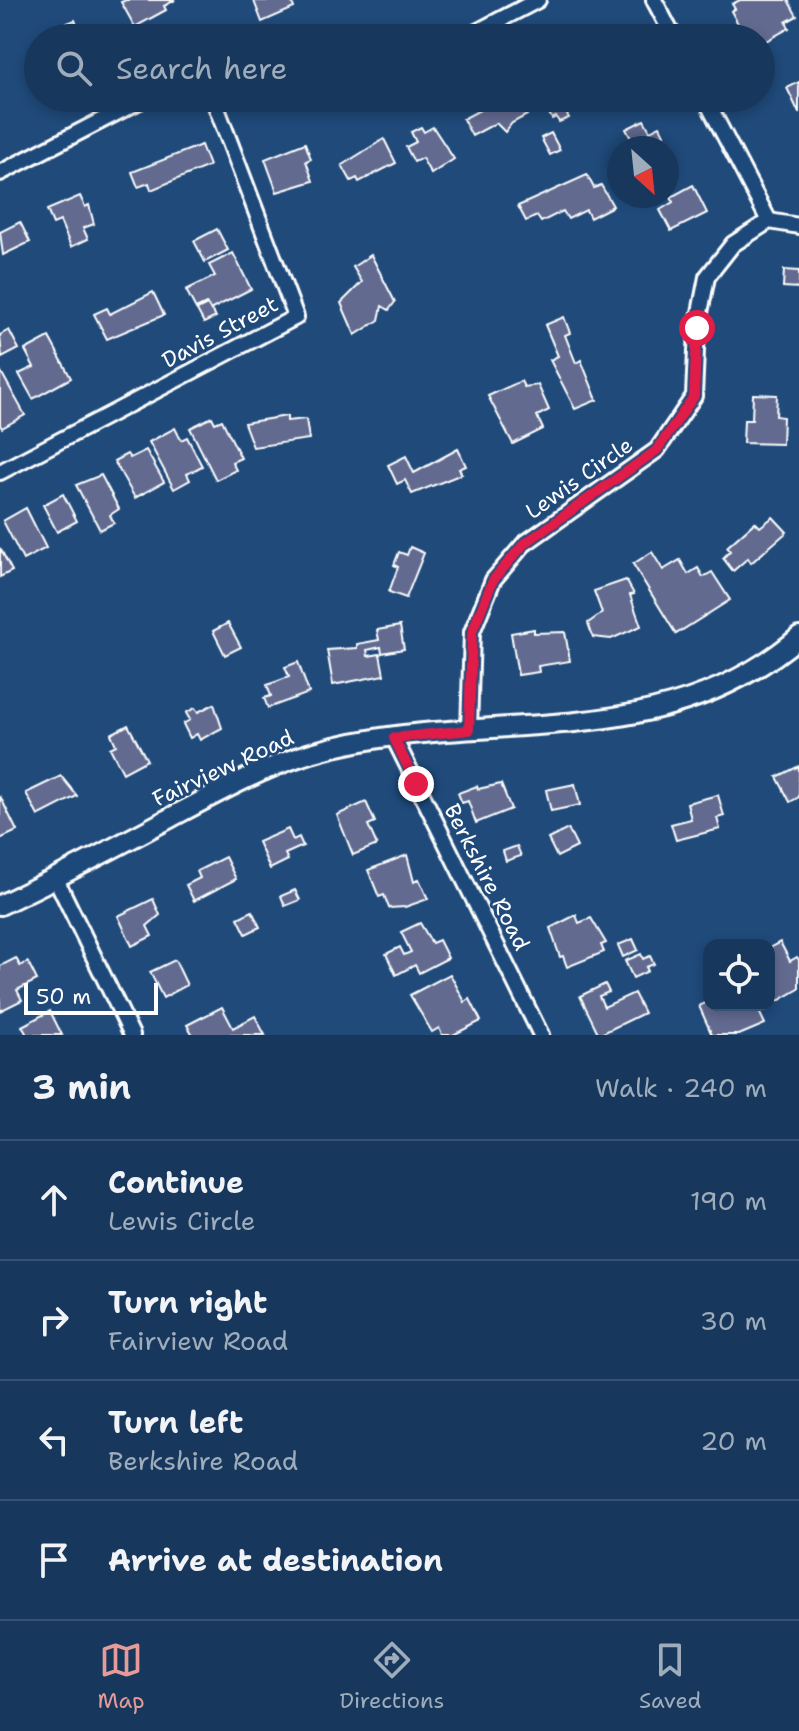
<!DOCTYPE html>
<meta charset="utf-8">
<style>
:root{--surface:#17385c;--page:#203f62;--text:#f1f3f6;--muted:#9eacbb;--line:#365272;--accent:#e69b98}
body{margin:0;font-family:"Shantell Sans",sans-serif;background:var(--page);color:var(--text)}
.controls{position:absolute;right:24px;bottom:24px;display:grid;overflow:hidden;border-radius:16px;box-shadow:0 4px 12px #0003}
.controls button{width:72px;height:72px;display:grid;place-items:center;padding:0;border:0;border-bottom:2px solid var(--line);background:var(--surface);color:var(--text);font:40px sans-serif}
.compass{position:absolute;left:607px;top:136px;width:72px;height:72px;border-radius:50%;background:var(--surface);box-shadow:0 4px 12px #0003;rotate:153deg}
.scale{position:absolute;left:24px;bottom:20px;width:134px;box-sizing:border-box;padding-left:8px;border:4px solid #fff;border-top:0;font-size:22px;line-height:28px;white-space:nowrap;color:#fff;-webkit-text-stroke:6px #1f4a7a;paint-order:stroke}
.stop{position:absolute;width:24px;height:24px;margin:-18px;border:6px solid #e11d48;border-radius:50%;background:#fff}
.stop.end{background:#e11d48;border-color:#fff;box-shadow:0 2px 8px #0008}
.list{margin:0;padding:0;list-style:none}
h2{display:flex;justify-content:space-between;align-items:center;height:104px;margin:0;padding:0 32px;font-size:34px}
h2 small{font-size:26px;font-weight:400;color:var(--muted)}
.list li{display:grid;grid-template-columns:52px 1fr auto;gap:24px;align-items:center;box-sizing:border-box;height:120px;padding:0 32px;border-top:2px solid var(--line)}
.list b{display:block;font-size:30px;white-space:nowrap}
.list p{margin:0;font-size:26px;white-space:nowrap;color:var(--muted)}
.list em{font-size:26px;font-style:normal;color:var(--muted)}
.icon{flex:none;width:44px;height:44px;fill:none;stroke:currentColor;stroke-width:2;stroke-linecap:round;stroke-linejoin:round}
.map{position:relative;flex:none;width:799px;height:1035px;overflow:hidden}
.search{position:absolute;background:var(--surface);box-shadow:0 4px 12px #0003;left:24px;right:24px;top:24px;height:88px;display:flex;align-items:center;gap:20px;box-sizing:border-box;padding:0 28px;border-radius:44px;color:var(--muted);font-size:30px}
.sheet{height:584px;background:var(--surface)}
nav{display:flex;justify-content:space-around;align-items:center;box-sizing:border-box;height:112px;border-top:2px solid var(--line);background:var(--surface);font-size:22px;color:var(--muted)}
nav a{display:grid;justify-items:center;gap:4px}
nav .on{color:var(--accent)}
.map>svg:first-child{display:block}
.building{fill:#626b90;stroke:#fff;stroke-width:2}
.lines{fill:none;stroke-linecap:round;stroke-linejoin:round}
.minor-casing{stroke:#fff;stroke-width:20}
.tertiary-casing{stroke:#fff;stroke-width:24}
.minor{stroke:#1f4a7a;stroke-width:14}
.tertiary{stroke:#1f4a7a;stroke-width:18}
.route{stroke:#e11d48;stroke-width:10}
.labels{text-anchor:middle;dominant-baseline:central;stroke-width:6;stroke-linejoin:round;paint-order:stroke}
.street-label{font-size:22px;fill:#fff;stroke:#1f4a7a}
</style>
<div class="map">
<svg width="799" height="1035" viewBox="0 0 799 1035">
<rect width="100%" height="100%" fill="#1f4a7a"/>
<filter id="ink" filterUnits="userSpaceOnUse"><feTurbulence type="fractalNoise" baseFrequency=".0125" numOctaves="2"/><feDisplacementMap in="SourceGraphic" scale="16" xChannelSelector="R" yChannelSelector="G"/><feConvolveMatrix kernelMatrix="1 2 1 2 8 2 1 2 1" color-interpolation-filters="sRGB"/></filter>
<g filter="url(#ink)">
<g class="building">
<path d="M 126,0 L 175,0 L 164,6 L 166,10 L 135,27 L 121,2 Z"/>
<path d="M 291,0 L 294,8 L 262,22 L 254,1 Z"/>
<path d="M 740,0 L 788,0 L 797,16 L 786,22 L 789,28 L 764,42 L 759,33 L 751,38 L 747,31 L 743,33 L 731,11 L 735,9 L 732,4 Z"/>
<path d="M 75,20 L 82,38 L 39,38 L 41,33 Z"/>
<path d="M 799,82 L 799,113 L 787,88 Z"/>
<path d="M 494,98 L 528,98 L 530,101 L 522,105 L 527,115 L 512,123 L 505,132 L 496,123 L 472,136 L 463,119 L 491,104 L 489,100 Z"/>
<path d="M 549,98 L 558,98 L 569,118 L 559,122 L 556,117 L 552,119 L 543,102 Z"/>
<path d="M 644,120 L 650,131 L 660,126 L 673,152 L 667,155 L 667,148 L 636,148 L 626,129 Z"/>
<path d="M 421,127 L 424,132 L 433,127 L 454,159 L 431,174 L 422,158 L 414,162 L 406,147 L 416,142 L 411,132 Z"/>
<path d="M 551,133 L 560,150 L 550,155 L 541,138 Z"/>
<path d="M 384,139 L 396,163 L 359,182 L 357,178 L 351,181 L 342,165 Z"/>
<path d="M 305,143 L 311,159 L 306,161 L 313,181 L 277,192 L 265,159 Z"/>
<path d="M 201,145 L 209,166 L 151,190 L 149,183 L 138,187 L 132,172 Z"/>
<path d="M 587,175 L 594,188 L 601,185 L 613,206 L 590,218 L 586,210 L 568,219 L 563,211 L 541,222 L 537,216 L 526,221 L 518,206 Z"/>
<path d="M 693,185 L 707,213 L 671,231 L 660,210 L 673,202 L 671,197 Z"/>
<path d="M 80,196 L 85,207 L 89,205 L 94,224 L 83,228 L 88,239 L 71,247 L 60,221 L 53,224 L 47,210 Z"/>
<path d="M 20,222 L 30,242 L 3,255 L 0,232 Z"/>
<path d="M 217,229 L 228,250 L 205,262 L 194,241 Z"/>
<path d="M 233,253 L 251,289 L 210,310 L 206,304 L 196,309 L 186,290 L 215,276 L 209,265 Z"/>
<path d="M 371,255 L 395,302 L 389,310 L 382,306 L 379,320 L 355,335 L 341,303 L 362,282 L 353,267 Z"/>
<path d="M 784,270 L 799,271 L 799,288 L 783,287 Z"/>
<path d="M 153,292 L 164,315 L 107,339 L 94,314 L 107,308 L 110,314 Z"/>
<path d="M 207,305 L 216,317 L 204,323 L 197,310 Z"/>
<path d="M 564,317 L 570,333 L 565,335 L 576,363 L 581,360 L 597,400 L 575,409 L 550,360 L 558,356 L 545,325 Z"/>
<path d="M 9,330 L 19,349 L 2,358 L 0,335 Z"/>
<path d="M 49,337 L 71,378 L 33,399 L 19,374 L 34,367 L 25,350 Z"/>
<path d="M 0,370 L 25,415 L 2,428 L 0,425 Z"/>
<path d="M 521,381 L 524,387 L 538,385 L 549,410 L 537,416 L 543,429 L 513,444 L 488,396 Z"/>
<path d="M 753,394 L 777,395 L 776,416 L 783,417 L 782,444 L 743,443 L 744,420 L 752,420 Z"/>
<path d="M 287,416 L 287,421 L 306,419 L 309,439 L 253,447 L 244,423 Z"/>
<path d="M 212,417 L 215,423 L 222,420 L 241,458 L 232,462 L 236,470 L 216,480 L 190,428 Z"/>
<path d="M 175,428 L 181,440 L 187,437 L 202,466 L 187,474 L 190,480 L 174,489 L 149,442 Z"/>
<path d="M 458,449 L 466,466 L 459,469 L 462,474 L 412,494 L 405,480 L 397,484 L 388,465 L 406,456 L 414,473 Z"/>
<path d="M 146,450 L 164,482 L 135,498 L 114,461 L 127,454 L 130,458 Z"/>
<path d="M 101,475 L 119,509 L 110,515 L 114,523 L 100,530 L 76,485 Z"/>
<path d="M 63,494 L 77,521 L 57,532 L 43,505 Z"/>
<path d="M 26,508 L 46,548 L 23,560 L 3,521 Z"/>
<path d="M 773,517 L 787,532 L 751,563 L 748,558 L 733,571 L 723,558 L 730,551 L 727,547 L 755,522 L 760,527 Z"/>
<path d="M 410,547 L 424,553 L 406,598 L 389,592 L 398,567 L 394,565 L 399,552 L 407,555 Z"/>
<path d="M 0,548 L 12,571 L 0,577 Z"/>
<path d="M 652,552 L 663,570 L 680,560 L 688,574 L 698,568 L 703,577 L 712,572 L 730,600 L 676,634 L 633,564 Z"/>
<path d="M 626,580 L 634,594 L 630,595 L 641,626 L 611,639 L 593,637 L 588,623 L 602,613 L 594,591 Z"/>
<path d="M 228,623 L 241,647 L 225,655 L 213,631 Z"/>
<path d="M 400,626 L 404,649 L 382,653 L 381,647 L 367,650 L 368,656 L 380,654 L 384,675 L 333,685 L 327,650 L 357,648 L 357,644 L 379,640 L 377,630 Z"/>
<path d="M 534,629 L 534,633 L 565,632 L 570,661 L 538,666 L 539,672 L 518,675 L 511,633 Z"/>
<path d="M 298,662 L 309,693 L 268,708 L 264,698 L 271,696 L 267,685 L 289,677 L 285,667 Z"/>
<path d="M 214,704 L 222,728 L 200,740 L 197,734 L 190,738 L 183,724 L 190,720 L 186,713 L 195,708 L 198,712 Z"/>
<path d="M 128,725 L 147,760 L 123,773 L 110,748 L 116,745 L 111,734 Z"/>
<path d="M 799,766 L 799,797 L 790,802 L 777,777 Z"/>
<path d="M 61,776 L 77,796 L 38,816 L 26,793 Z"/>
<path d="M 501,784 L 511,809 L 476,823 L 468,801 L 462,803 L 458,793 L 477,786 L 478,789 Z"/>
<path d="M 575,784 L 580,805 L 551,811 L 546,790 Z"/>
<path d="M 718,795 L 724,816 L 717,818 L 720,829 L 676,840 L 671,824 L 691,819 L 687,803 Z"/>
<path d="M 0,796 L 17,831 L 0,839 Z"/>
<path d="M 366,802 L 375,822 L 368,825 L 377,845 L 353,855 L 337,815 Z"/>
<path d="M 288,829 L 293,840 L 299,837 L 303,846 L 285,854 L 288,860 L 270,869 L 258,842 Z"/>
<path d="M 568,829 L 577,847 L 557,857 L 548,839 Z"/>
<path d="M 517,846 L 521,856 L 506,861 L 503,851 Z"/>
<path d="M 407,855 L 414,882 L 419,879 L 428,899 L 405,907 L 389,908 L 384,895 L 379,897 L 368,870 Z"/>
<path d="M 225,857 L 236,879 L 194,901 L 186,885 L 200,878 L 197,871 Z"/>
<path d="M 295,890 L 300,900 L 285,906 L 281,896 Z"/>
<path d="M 153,899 L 160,915 L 147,926 L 152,936 L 132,946 L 118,916 Z"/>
<path d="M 252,911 L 260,927 L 246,934 L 238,918 Z"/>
<path d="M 576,915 L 579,923 L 591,918 L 606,943 L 601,945 L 604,952 L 567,967 L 563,956 L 560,957 L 550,928 Z"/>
<path d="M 420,923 L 432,943 L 439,940 L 448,958 L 419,973 L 415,965 L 396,975 L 386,954 L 400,947 L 404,955 L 411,952 L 401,932 Z"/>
<path d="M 633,939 L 638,950 L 623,957 L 618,945 Z"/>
<path d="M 780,942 L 790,961 L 797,957 L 799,960 L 799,989 L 778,1001 L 769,984 L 769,977 L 776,973 L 769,959 L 769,948 Z"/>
<path d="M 641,954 L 643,959 L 650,956 L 654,964 L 646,967 L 648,971 L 633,978 L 625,961 Z"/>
<path d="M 16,958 L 20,966 L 28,962 L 37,980 L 17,990 L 22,1000 L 0,1011 L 0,966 Z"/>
<path d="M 175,960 L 187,985 L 163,998 L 150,972 Z"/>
<path d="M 450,974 L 465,1002 L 470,999 L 481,1021 L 453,1035 L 442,1035 L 439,1028 L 432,1032 L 410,995 Z"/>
<path d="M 605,984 L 609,992 L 599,996 L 604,1007 L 634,993 L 644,1013 L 599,1035 L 580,996 Z"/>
<path d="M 709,1001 L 709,1005 L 756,1005 L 765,1024 L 739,1035 L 712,1035 L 699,1006 Z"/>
<path d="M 222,1007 L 233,1028 L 255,1016 L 265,1035 L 193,1035 L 187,1025 Z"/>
<path d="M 50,1011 L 62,1035 L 27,1035 L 22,1026 Z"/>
</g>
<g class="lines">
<g class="minor-casing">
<g id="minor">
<path d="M 654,0 L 674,38"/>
<path d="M 465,38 L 538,0"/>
<path d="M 705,98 L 769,221"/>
<path d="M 0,173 L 145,98"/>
<path d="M 0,472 L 296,317 L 213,98"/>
<path d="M 469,730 L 472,632 L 493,580 L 524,544 L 657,450 L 694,396 L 697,328 L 707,277 L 733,244 L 769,221 L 799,226"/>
<path d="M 394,738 L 541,1035"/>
<path d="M 56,879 L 132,1035"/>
</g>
</g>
<g class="tertiary-casing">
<path id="tertiary" d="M 0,905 C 57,878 112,849 168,819 C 213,795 261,768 311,753 C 477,704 655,761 799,637"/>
</g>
<use href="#minor" class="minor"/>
<use href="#tertiary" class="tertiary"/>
</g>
</g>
<g class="lines" filter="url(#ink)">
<path class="route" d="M 416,784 L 394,738 L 469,730 L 472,632 L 493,580 L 524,544 L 657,450 L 694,396 L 697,328"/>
</g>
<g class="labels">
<g class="street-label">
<text transform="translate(220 332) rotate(-28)">Davis Street</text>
<text transform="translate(579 478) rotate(-35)">Lewis Circle</text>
<text transform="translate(223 768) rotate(-25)">Fairview Road</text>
<text transform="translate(487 877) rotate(63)">Berkshire Road</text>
</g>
</g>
</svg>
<div class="controls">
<button><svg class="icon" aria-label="locate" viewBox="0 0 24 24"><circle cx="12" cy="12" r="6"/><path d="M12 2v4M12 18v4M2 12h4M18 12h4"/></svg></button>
</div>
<svg class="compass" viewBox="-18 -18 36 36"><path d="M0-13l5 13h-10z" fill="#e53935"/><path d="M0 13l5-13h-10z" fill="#9eacbb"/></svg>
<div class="scale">50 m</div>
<div class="stop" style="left:697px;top:328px"></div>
<div class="stop end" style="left:416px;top:784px"></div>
<div class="search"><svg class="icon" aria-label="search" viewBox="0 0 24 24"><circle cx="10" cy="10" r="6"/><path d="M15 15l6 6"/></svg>Search here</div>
</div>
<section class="sheet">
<h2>3 min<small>Walk · 240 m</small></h2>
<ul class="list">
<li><svg class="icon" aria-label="ahead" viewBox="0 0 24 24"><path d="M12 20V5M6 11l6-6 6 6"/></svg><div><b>Continue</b><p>Lewis Circle</p></div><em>190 m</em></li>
<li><svg class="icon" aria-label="right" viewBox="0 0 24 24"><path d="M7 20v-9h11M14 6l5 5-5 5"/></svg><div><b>Turn right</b><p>Fairview Road</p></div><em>30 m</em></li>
<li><svg class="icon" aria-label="left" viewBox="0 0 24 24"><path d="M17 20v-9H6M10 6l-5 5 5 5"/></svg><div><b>Turn left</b><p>Berkshire Road</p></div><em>20 m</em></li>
<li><svg class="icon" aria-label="arrive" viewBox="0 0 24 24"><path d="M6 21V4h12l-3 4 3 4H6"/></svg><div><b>Arrive at destination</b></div></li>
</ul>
</section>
<nav>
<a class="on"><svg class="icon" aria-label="map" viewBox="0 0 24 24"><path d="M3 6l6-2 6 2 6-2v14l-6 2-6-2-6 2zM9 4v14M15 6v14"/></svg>Map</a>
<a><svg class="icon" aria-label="directions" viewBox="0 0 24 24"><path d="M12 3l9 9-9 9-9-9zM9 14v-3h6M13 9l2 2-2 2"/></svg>Directions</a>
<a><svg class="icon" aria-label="saved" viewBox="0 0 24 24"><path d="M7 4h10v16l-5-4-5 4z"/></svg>Saved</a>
</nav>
